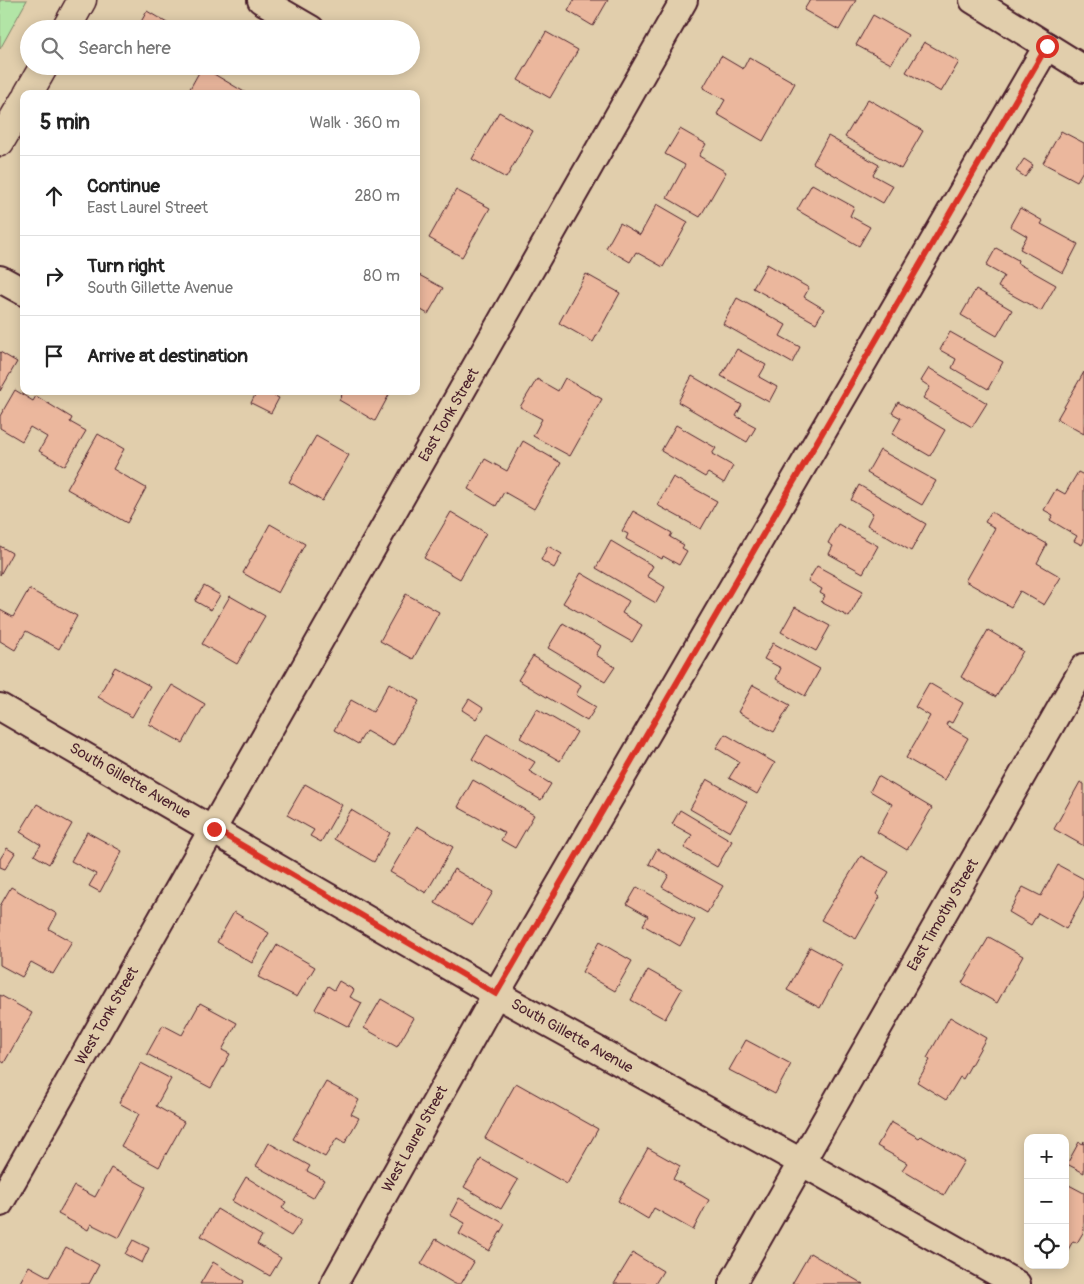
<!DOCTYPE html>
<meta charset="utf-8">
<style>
:root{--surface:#fff;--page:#f6f6f6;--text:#222;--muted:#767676;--line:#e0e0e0}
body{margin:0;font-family:Pangolin,sans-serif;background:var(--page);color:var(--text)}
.controls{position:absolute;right:15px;bottom:15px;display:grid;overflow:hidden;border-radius:10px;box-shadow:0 2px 12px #0003}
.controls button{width:45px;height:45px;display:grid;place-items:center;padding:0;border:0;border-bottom:1px solid var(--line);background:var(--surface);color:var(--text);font:25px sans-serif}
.stop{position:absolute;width:15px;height:15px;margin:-11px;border:4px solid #d93025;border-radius:50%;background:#fff}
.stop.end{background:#d93025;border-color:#fff;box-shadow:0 1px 5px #0008}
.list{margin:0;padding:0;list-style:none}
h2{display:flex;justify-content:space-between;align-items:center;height:65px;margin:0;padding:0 20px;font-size:21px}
h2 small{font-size:16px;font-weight:400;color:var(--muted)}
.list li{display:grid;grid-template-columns:32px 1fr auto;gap:15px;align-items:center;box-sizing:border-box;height:80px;padding:0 20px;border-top:1px solid var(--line)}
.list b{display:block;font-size:19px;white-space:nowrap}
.list p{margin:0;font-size:16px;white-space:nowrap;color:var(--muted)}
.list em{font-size:16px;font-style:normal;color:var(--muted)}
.icon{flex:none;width:28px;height:28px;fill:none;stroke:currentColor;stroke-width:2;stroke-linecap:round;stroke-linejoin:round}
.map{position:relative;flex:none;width:1084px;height:1284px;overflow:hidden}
.search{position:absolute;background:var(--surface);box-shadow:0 2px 12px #0003;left:20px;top:20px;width:400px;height:55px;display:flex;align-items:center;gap:12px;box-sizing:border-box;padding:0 18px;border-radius:28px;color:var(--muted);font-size:19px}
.panel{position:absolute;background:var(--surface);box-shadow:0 2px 12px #0003;left:20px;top:90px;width:400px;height:305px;border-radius:10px}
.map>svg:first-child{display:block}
.green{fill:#b2e5a6;stroke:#7e8268}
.building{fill:#ebb79d;stroke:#4a1f2b}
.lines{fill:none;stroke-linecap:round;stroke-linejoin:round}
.minor-casing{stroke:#4a1f2b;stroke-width:30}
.secondary-casing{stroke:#4a1f2b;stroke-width:31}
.minor{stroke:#e1ceac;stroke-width:26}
.secondary{stroke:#e1ceac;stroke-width:28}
.route{stroke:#d93025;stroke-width:6}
.labels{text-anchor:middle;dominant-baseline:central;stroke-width:4.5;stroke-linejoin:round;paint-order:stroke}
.street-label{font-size:15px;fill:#4a1f2b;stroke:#e1ceac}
</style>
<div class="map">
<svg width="1084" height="1284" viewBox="0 0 1084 1284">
<rect width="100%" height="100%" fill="#e1ceac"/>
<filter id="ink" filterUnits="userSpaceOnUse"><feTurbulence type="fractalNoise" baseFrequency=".02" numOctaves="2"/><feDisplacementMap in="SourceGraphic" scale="10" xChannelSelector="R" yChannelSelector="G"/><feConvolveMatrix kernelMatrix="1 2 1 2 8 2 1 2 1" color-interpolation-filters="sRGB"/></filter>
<g filter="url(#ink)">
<path class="green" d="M 0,0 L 27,0 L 0,49 Z"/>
<g class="building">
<path d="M 574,0 L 608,0 L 593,26 L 568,11 Z"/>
<path d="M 810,0 L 856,0 L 839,30 L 804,10 Z"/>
<path d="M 147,11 L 177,29 L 137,29 Z"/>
<path d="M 873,15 L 908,35 L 891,64 L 856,45 Z"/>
<path d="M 546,32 L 578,50 L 550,98 L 518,80 Z"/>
<path d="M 924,42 L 959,62 L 941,92 L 906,72 Z"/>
<path d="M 721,56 L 743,69 L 749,57 L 795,83 L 763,141 L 717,114 L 725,100 L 703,88 Z"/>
<path d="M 202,67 L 246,93 L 246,94 L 187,94 Z"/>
<path d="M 868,99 L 923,131 L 901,169 L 845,137 Z"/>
<path d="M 499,112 L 533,131 L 506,178 L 472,159 Z"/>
<path d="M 680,129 L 706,144 L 699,156 L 726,172 L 700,217 L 667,198 L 685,165 L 665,154 Z"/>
<path d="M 1061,131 L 1084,143 L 1084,169 L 1077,181 L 1043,163 Z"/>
<path d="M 828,136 L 879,165 L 873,175 L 893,186 L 883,203 L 813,163 Z"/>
<path d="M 1024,159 L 1033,165 L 1025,177 L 1016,171 Z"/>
<path d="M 812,184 L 854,207 L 850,216 L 870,227 L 859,246 L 797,210 Z"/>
<path d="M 456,190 L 490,208 L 462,257 L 429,238 Z"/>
<path d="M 657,204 L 688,222 L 663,267 L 636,252 L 630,262 L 606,248 L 620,223 L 640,235 Z"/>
<path d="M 1020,208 L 1043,221 L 1041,224 L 1078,244 L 1063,273 L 1020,249 L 1027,236 L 1010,226 Z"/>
<path d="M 996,248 L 1018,260 L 1017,263 L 1056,285 L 1041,311 L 998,287 L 1004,276 L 986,266 Z"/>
<path d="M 767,264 L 809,288 L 804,297 L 824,309 L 816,323 L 753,288 Z"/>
<path d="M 586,274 L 620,293 L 593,342 L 559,323 Z"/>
<path d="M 419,275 L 443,288 L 428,314 L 416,307 L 416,279 Z"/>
<path d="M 976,289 L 1012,310 L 997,336 L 961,315 Z"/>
<path d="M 737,298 L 786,325 L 780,336 L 800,347 L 792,363 L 723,324 Z"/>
<path d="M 950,332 L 1003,362 L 988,389 L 952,368 L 956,359 L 940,350 Z"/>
<path d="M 737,349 L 766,365 L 759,377 L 777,387 L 769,402 L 721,376 Z"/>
<path d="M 0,352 L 17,362 L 0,391 Z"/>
<path d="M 929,368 L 987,403 L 972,427 L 923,398 L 930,387 L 921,381 Z"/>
<path d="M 1084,372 L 1084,434 L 1057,419 Z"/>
<path d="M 692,376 L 742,405 L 736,416 L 756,427 L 747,442 L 678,402 Z"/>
<path d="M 565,378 L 602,399 L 570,456 L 533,436 L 542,419 L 520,407 L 537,379 L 558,391 Z"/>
<path d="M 15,390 L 33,401 L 36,396 L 72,418 L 70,422 L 86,431 L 65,466 L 39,451 L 47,437 L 30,427 L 22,441 L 0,428 L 0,416 Z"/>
<path d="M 257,391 L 265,391 L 279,398 L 271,413 L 251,403 Z"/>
<path d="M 344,391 L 391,391 L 375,421 L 339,400 Z"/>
<path d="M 898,402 L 945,430 L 930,456 L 892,434 L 901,418 L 892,413 Z"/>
<path d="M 676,425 L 716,448 L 712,454 L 733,466 L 724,483 L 708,473 L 705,477 L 661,451 Z"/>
<path d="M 98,434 L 124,449 L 113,469 L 146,488 L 127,523 L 67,489 Z"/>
<path d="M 316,436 L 349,455 L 322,501 L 289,482 Z"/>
<path d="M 523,441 L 561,463 L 534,509 L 504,492 L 496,506 L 468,489 L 485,459 L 507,471 Z"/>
<path d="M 880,450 L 936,481 L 922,505 L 867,473 Z"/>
<path d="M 1078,472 L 1084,475 L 1084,541 L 1082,545 L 1074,541 L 1077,536 L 1050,520 L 1053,515 L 1044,510 L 1056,489 L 1065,494 Z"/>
<path d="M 673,477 L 717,501 L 701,529 L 657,505 Z"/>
<path d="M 859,485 L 926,524 L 911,551 L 867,525 L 873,513 L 851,500 Z"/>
<path d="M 633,511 L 672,533 L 670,537 L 684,545 L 682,548 L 687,551 L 679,565 L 663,556 L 662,559 L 626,539 L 628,534 L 622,531 Z"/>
<path d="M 451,512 L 486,533 L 460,579 L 424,558 Z"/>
<path d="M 991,512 L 1047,544 L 1037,563 L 1061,577 L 1044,605 L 1020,591 L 1011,607 L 965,581 L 995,528 L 985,522 Z"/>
<path d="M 270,524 L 305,544 L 278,593 L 243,573 Z"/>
<path d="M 838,524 L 878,546 L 863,573 L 829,554 L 833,546 L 828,543 Z"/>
<path d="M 611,541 L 653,566 L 647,576 L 665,587 L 656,603 L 596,568 Z"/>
<path d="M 0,546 L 12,553 L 0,575 Z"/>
<path d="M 548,546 L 562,554 L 554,568 L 541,560 Z"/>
<path d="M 817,566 L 863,591 L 849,617 L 821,602 L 825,596 L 820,593 L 822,589 L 808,581 Z"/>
<path d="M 581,573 L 629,601 L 622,613 L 642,625 L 632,642 L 563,603 Z"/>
<path d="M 204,586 L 220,595 L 211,610 L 195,601 Z"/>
<path d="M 29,589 L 77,616 L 59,649 L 26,631 L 15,650 L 0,641 L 0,610 L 13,617 Z"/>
<path d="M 406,594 L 439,612 L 413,659 L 380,641 Z"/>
<path d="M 230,596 L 265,616 L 237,664 L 202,644 Z"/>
<path d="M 795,607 L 830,626 L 816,651 L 781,632 Z"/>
<path d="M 563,623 L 601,646 L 596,655 L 615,667 L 605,682 L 548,648 Z"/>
<path d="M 988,630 L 1023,651 L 996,697 L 961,677 Z"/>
<path d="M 773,643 L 820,669 L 805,696 L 776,679 L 781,668 L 764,659 Z"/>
<path d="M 533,656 L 581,685 L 576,695 L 596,707 L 587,721 L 518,680 Z"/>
<path d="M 115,667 L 150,686 L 132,717 L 98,697 Z"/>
<path d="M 389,683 L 419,701 L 393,746 L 366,731 L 358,744 L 334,730 L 351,700 L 373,712 Z"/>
<path d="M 929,683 L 963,703 L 952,723 L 948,721 L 946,725 L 968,738 L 944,780 L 906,758 L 930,716 L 915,707 Z"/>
<path d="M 172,685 L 205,704 L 183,743 L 149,724 Z"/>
<path d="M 753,685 L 790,705 L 774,732 L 738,712 Z"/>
<path d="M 469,699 L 483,708 L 476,719 L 462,710 Z"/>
<path d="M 537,709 L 577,732 L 560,761 L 520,738 Z"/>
<path d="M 487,734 L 535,762 L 529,771 L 551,784 L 541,800 L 472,759 Z"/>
<path d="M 725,734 L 775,763 L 757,794 L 729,778 L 739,762 L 716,748 Z"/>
<path d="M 878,776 L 932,808 L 907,850 L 877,832 L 892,804 L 870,791 Z"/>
<path d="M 707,779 L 747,802 L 730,832 L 690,809 Z"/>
<path d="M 473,780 L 534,815 L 515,848 L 501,840 L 505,833 L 458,807 Z"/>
<path d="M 1080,782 L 1084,784 L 1084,846 L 1054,829 Z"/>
<path d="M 305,784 L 342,805 L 321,842 L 310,836 L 314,830 L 287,815 Z"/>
<path d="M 37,804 L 72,824 L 49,864 L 34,855 L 41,845 L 20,832 Z"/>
<path d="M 351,810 L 390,833 L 374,862 L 334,839 Z"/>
<path d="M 680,810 L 732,841 L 717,867 L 684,848 L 692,835 L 672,824 Z"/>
<path d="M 417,826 L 453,847 L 426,893 L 390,872 Z"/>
<path d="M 87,832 L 122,851 L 100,892 L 89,886 L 96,874 L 71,861 Z"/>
<path d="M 7,848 L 15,853 L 5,869 L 0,867 L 0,859 Z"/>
<path d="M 657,849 L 723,886 L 707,913 L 662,887 L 669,875 L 649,864 Z"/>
<path d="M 861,856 L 889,872 L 876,894 L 880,897 L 856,939 L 821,920 Z"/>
<path d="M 1058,865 L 1084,879 L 1084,896 L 1066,929 L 1038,913 L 1031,925 L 1009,912 L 1023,887 L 1041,896 Z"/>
<path d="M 454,869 L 493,892 L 473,925 L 435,903 Z"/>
<path d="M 11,887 L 57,914 L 49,929 L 72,942 L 53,974 L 31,962 L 22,977 L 0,965 L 0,906 Z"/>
<path d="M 637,887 L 695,920 L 680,946 L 643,925 L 648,916 L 627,904 Z"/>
<path d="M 234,912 L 269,933 L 252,963 L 217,942 Z"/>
<path d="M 989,937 L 1023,956 L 997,1003 L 962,983 Z"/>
<path d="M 599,942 L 632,961 L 615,991 L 582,972 Z"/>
<path d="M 277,945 L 315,967 L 297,997 L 258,977 Z"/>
<path d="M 810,947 L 843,965 L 820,1008 L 787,990 Z"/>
<path d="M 648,970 L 682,989 L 665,1019 L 631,1000 Z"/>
<path d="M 339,981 L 354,990 L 350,997 L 362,1003 L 349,1027 L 315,1009 L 328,986 L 334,990 Z"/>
<path d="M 0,995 L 32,1013 L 4,1063 L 0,1060 Z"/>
<path d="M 381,999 L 414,1018 L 397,1047 L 364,1028 Z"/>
<path d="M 200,1003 L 237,1023 L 222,1050 L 230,1054 L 211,1088 L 147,1054 L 163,1025 L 182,1035 Z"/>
<path d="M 950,1017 L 986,1038 L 963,1079 L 960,1077 L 946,1100 L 917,1082 L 930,1060 L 927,1058 Z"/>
<path d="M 746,1040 L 791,1064 L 775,1094 L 729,1070 Z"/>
<path d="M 141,1063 L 171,1079 L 156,1106 L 184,1122 L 159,1167 L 121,1146 L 139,1114 L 119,1103 Z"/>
<path d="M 326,1082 L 359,1100 L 351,1114 L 359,1118 L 345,1143 L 337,1138 L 325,1157 L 293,1139 Z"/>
<path d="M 516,1083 L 598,1129 L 567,1184 L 485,1138 Z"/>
<path d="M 891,1122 L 919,1138 L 921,1136 L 964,1161 L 944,1195 L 902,1170 L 907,1163 L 877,1146 Z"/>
<path d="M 1084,1141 L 1084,1173 L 1067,1164 L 1079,1142 L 1083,1144 Z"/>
<path d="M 269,1143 L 310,1166 L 307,1171 L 324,1180 L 313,1198 L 256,1166 Z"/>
<path d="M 648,1148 L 680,1166 L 673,1179 L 709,1200 L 693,1230 L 654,1208 L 648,1219 L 618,1201 Z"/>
<path d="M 481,1159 L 518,1180 L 501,1209 L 464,1187 Z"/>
<path d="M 111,1168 L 146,1187 L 119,1238 L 91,1224 L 88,1230 L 58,1214 L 74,1186 L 95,1197 Z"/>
<path d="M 246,1177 L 286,1202 L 282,1208 L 302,1220 L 291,1236 L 232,1201 Z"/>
<path d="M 1067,1184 L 1084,1193 L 1084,1231 L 1077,1243 L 1073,1241 L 1065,1255 Z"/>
<path d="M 459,1198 L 505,1224 L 489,1251 L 459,1234 L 465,1223 L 450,1215 Z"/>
<path d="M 217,1209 L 262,1236 L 257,1244 L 281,1258 L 270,1276 L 201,1236 Z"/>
<path d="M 436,1239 L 474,1262 L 461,1284 L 455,1284 L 421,1264 Z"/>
<path d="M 133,1240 L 149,1248 L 142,1263 L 125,1254 Z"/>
<path d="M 66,1247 L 99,1265 L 89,1284 L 19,1284 L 29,1266 L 49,1277 Z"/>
<path d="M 633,1253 L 663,1271 L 655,1284 L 614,1284 Z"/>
<path d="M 810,1253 L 863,1284 L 792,1284 Z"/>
<path d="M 213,1262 L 244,1281 L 243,1284 L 200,1284 Z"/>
</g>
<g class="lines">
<g class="minor-casing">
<g id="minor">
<path d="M 261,0 L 311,29"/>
<path d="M 973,0 L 1084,69"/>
<path d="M 0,279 L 24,292"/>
<path d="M 0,707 L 496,994 L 801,1162 L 1017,1284"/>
<path d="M 0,1203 L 684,0"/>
<path d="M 334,1284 L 496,994 L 1047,46"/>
<path d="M 732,1284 L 1084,667"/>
</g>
</g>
<g class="secondary-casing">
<g id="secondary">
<path d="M 66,29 L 82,0"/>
<path d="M 28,94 L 44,66"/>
<path d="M 0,142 L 24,101"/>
</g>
</g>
<use href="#minor" class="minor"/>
<use href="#secondary" class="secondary"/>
</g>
</g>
<g class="lines" filter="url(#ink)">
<path class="route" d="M 214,829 L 496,994 L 1047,46"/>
</g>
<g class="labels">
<g class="street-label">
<text transform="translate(449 415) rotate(-60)">East Tonk Street</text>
<text transform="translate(130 781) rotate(30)">South Gillette Avenue</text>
<text transform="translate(943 915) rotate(-60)">East Timothy Street</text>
<text transform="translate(107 1016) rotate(-60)">West Tonk Street</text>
<text transform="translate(572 1036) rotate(29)">South Gillette Avenue</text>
<text transform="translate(415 1139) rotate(-61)">West Laurel Street</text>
</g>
</g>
</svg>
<div class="controls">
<button>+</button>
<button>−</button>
<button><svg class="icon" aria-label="locate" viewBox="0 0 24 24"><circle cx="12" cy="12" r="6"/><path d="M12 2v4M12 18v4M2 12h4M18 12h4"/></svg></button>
</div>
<div class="stop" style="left:1047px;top:46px"></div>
<div class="stop end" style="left:214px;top:829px"></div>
<div class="search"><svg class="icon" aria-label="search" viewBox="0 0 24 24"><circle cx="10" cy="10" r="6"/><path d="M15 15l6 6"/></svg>Search here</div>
<section class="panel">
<h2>5 min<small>Walk · 360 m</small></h2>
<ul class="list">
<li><svg class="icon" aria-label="ahead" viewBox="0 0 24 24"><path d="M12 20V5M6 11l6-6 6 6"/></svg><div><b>Continue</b><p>East Laurel Street</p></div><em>280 m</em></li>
<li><svg class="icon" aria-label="right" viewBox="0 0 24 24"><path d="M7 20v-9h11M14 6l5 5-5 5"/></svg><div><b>Turn right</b><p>South Gillette Avenue</p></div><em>80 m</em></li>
<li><svg class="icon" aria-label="arrive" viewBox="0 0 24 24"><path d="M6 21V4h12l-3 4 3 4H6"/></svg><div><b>Arrive at destination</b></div></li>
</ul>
</section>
</div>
